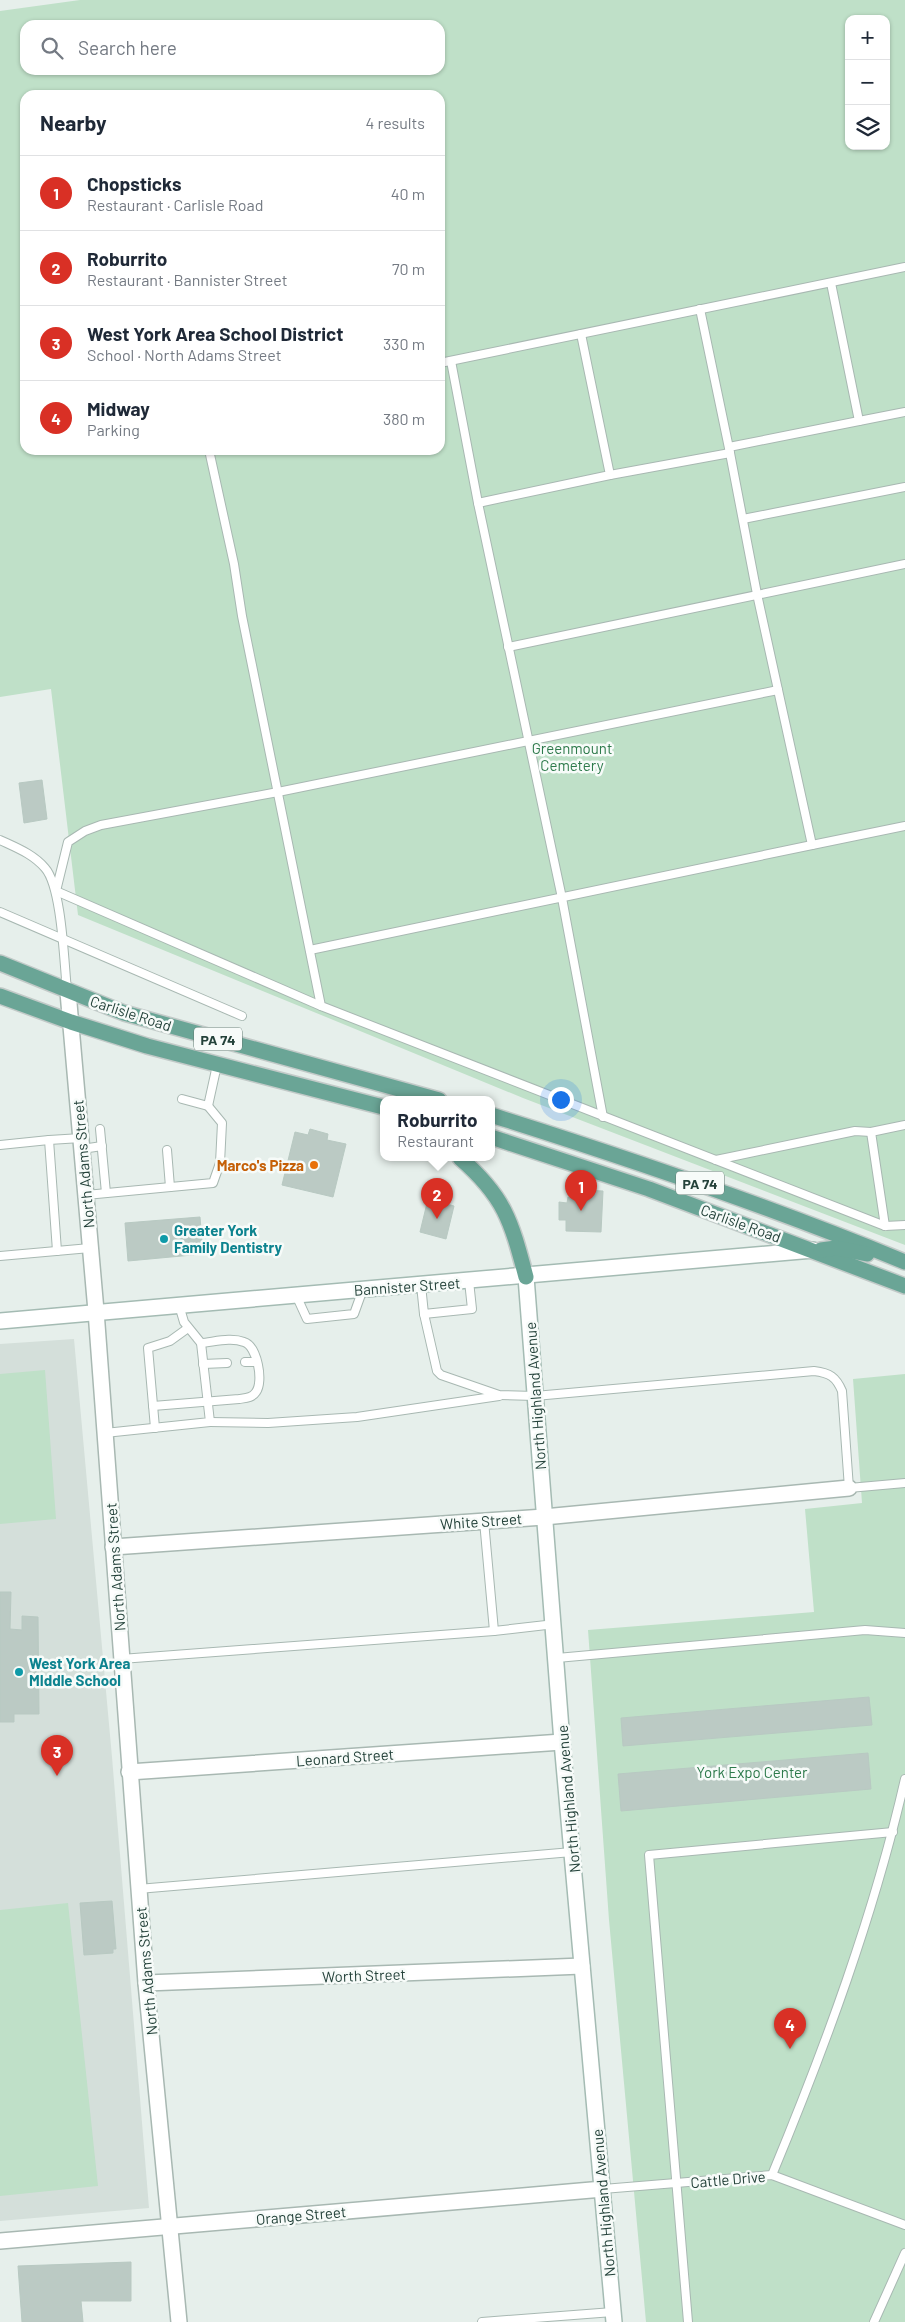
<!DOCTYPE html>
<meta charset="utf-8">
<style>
:root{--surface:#fff;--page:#f2f2f3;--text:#1f2937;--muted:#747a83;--line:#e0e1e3;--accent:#d93025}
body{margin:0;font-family:Barlow,sans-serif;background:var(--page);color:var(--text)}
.controls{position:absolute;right:15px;top:15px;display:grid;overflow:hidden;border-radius:10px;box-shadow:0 1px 4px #0004}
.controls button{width:45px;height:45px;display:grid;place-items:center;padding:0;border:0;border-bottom:1px solid var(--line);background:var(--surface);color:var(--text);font:25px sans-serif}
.you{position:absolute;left:560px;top:1099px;width:18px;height:18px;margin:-12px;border:4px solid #fff;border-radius:50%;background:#1a73e8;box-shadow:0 0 0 8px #1a73e833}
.badge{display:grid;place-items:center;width:32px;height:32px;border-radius:50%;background:var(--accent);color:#fff;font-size:16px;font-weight:700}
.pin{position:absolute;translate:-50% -41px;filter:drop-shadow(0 1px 2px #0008)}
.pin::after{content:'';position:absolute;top:26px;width:18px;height:15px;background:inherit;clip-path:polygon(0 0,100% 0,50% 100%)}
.popup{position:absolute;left:380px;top:1096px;width:115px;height:65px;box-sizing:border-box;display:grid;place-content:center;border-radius:10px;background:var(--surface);filter:drop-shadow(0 1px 4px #0005);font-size:16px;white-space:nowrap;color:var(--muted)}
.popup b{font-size:19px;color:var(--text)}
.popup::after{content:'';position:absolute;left:50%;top:100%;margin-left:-10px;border:10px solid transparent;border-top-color:var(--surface)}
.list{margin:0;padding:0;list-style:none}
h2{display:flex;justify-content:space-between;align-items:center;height:65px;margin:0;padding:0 20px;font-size:21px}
h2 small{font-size:16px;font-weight:400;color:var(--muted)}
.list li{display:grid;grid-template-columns:32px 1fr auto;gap:15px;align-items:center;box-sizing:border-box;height:75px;padding:0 20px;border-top:1px solid var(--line)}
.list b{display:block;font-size:19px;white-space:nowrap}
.list p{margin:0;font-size:16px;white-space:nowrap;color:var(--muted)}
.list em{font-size:16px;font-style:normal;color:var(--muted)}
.icon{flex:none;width:28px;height:28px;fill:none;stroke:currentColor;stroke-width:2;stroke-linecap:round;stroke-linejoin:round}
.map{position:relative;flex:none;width:905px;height:2322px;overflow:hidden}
.search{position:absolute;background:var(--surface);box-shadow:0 1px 4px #0004;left:20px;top:20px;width:425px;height:55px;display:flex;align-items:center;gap:12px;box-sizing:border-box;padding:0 18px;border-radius:15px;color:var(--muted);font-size:19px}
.panel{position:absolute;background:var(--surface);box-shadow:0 1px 4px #0004;left:20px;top:90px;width:425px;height:365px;border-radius:15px}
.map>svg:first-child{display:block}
.built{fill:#d4dfda}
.green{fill:#bfe0c8;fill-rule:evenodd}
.building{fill:#bbcac4;stroke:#b8c9c2}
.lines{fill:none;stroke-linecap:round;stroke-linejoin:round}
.lane-casing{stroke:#a8b8b2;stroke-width:10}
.street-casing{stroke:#a8b8b2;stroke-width:18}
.secondary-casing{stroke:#a4bbb3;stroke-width:18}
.primary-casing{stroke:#c2cac8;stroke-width:18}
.lane{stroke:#fff;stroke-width:8}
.street{stroke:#fff;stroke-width:15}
.secondary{stroke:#fff;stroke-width:15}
.primary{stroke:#6aa596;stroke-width:15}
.food-dot{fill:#e8710a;stroke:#f7fbf9;stroke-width:2}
.culture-dot{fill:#0f9aa8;stroke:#f7fbf9;stroke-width:2}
.labels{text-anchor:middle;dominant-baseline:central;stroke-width:5;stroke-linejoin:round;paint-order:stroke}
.shield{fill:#f7fbf9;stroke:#637a73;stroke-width:1}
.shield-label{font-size:14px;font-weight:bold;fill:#24423a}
.park-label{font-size:15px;fill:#2d7a4b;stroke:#f7fbf9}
.street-label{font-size:15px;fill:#24423a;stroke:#f7fbf9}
.food-label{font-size:15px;font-weight:bold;fill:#c56008;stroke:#f7fbf9;text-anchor:end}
.culture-label{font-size:15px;font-weight:bold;fill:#0d838f;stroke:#f7fbf9;text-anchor:start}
</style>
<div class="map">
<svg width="905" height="2322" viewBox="0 0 905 2322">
<rect width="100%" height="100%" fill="#e6efeb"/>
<path class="built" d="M 74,1339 L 112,1757 L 149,2208 L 0,2221 L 0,1344 Z"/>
<g class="green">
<path d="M 80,0 L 905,0 L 905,1245 L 523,1098 L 78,915 L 51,689 L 0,697 L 0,11 ZM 849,19 L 886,19 L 886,146 L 849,146 ZM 25,25 L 440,25 L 440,70 L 25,70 ZM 25,95 L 440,95 L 440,450 L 25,450 Z"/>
<path d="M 45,1370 L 56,1519 L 0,1524 L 0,1374 Z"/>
<path d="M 905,1374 L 905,2322 L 646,2322 L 609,1920 L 588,1630 L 814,1612 L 805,1509 L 862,1503 L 853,1379 Z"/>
<path d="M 68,1903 L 98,2186 L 0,2196 L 0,1910 Z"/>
</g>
<g class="building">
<path d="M 42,780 L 47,819 L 24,823 L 19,783 Z"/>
<path d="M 310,1129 L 328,1134 L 327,1140 L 346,1144 L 333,1197 L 282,1185 L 295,1132 L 308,1135 Z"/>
<path d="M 581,1190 L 603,1191 L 601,1232 L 566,1231 L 566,1220 L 559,1220 L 559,1202 L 567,1203 L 568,1197 L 580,1198 Z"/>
<path d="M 428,1199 L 454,1206 L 446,1239 L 420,1232 Z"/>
<path d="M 200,1217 L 203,1254 L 128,1261 L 125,1223 Z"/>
<path d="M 0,1592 L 11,1592 L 10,1629 L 22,1630 L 22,1616 L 38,1617 L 39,1714 L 14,1714 L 14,1722 L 0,1722 Z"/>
<path d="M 869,1697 L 872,1725 L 623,1746 L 621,1718 Z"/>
<path d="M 868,1753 L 871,1789 L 621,1811 L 618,1774 Z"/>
<path d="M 112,1901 L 116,1949 L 113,1949 L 113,1953 L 84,1955 L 80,1903 Z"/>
<path d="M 131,2262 L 131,2301 L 81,2301 L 83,2322 L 22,2322 L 18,2266 Z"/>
</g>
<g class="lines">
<g class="lane-casing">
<g id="lane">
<path d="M 831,283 L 859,421 L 905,412"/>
<path d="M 451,361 L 478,503 L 562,898 L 603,1117"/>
<path d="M 440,363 L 905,267"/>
<path d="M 729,447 L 859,421"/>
<path d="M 209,450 L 234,564 L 242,616 L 321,1006 L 885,1226 L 871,1132 L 905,1125"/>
<path d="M 730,453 L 757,594 L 812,845 L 905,826"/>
<path d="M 610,475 L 730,453 L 700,309"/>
<path d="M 478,503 L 610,475 L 581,334"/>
<path d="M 743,519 L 905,487"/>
<path d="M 508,647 L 905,564"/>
<path d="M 0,840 C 17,848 33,854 45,868 C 62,887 64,963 67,990"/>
<path d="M 0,912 L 242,1016"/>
<path d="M 310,950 L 812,845"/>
<path d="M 321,1006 L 56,891 L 68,842 L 85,831 L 101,825 L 278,792 L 778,690"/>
<path d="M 182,1099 L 208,1106 L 217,1065"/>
<path d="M 100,1129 L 106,1193"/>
<path d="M 0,1145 L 49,1140"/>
<path d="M 82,1149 L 102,1146"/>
<path d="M 167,1150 L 170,1187"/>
<path d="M 716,1160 L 855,1131 L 871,1132"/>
<path d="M 86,1195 L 213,1183 L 220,1163 L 222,1123 L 208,1106"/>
<path d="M 885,1226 L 905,1225"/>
<path d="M 57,1251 L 49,1140 L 81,1138"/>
<path d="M 0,1256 L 90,1248"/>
<path d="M 421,1285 L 424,1314 L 472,1309 L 469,1281"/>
<path d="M 296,1295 L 307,1319 L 354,1314 L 363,1289"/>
<path d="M 424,1314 L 437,1371 L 441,1375 L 499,1395 L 535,1396 L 814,1371 C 830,1373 836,1377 842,1391 L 849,1488 L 905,1483"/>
<path d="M 245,1362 L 256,1362"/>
<path d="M 203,1364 L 227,1363"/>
<path d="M 153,1406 L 239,1399 C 246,1398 252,1398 256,1392 C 264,1381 257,1346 244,1342 C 231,1337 214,1342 201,1343"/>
<path d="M 210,1422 L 268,1423 L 357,1417 L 499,1396"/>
<path d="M 155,1428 L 148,1348 L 170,1341 L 188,1328"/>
<path d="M 105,1433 L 210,1422 L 201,1343 L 184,1322 L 179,1305"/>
<path d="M 484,1521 L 494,1631"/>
<path d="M 557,1658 L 865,1630 L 905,1633"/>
<path d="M 121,1659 L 494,1631 L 555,1624"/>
<path d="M 138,1889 L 572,1852"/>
<path d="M 772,2175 C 825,2047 874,1915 905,1779"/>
<path d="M 603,2189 L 772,2175 L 905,2225"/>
<path d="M 482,2322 L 613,2312"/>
<path d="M 688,2322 L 649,1855 L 893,1832"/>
<path d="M 874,2322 L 905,2253"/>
</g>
</g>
<g class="street-casing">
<g id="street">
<path d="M 68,992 L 96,1311 L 146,1983 L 179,2322"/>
<path d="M 113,1547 L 544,1517 L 849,1488"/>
<path d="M 129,1772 L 562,1742"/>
<path d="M 146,1983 L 582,1966"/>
<path d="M 0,2241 L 603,2189"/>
</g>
</g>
<g class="secondary-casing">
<g id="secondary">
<path d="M 526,1277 L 562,1742 L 614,2322"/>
<path d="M 0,1321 L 813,1250"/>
</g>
</g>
<g class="primary-casing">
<g id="primary">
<path d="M 0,963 L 124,1013 L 439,1100"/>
<path d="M 0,996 L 71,1022 L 147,1046 L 383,1107"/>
<path d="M 491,1115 C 631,1159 769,1206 905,1262"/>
<path d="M 491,1137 L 649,1189 L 905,1286"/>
<path d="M 460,1158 C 505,1197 511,1221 526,1277"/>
<path d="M 821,1250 L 836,1248 L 867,1254"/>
</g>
</g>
<use href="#lane" class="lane"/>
<use href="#street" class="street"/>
<use href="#secondary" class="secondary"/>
<use href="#primary" class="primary"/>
</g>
<circle class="food-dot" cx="314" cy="1165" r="5"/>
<g class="culture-dot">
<circle cx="164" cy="1239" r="5"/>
<circle cx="19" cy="1672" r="5"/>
</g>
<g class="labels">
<g class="shield">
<rect x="194" y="1027.5" width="48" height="23" rx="4"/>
<rect x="676" y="1171.5" width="48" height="23" rx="4"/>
</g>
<g class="shield-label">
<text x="218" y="1039">PA 74</text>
<text x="700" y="1183">PA 74</text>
</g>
<g class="park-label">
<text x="572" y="748">Greenmount<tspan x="572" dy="17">Cemetery</tspan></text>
<text x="752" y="1772">York Expo Center</text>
</g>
<g class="street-label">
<text transform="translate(131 1013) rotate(18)">Carlisle Road</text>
<text transform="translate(83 1164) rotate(-95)">North Adams Street</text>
<text transform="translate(741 1223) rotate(20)">Carlisle Road</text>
<text transform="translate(407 1286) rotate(-4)">Bannister Street</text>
<text transform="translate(535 1396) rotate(-94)">North Highland Avenue</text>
<text transform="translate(481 1521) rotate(-4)">White Street</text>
<text transform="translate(115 1567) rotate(-94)">North Adams Street</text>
<text transform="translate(345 1757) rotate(-4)">Leonard Street</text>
<text transform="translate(568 1799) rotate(-95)">North Highland Avenue</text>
<text transform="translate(146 1971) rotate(-95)">North Adams Street</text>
<text transform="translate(364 1975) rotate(-2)">Worth Street</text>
<text transform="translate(728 2179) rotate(-5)">Cattle Drive</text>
<text transform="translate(603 2203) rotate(-95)">North Highland Avenue</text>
<text transform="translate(301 2215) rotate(-5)">Orange Street</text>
</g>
<g class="food-label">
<text x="304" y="1165">Marco's Pizza</text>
</g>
<g class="culture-label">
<text x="174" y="1230">Greater York<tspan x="174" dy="17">Family Dentistry</tspan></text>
<text x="29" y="1663">West York Area<tspan x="29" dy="17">MIddle School</tspan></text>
</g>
</g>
</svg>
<div class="controls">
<button>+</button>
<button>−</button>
<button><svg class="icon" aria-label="layers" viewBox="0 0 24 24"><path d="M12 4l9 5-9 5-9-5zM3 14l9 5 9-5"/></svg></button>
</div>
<div class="you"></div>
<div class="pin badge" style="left:581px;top:1211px">1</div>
<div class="pin badge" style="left:437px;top:1219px">2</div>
<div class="popup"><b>Roburrito</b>Restaurant</div>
<div class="pin badge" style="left:57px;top:1776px">3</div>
<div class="pin badge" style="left:790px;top:2049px">4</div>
<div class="search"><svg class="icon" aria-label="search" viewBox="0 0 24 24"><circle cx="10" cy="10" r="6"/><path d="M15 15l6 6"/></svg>Search here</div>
<section class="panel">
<h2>Nearby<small>4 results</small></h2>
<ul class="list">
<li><span class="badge">1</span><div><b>Chopsticks</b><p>Restaurant · Carlisle Road</p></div><em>40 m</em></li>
<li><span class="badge">2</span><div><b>Roburrito</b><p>Restaurant · Bannister Street</p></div><em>70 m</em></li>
<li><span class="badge">3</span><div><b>West York Area School District</b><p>School · North Adams Street</p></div><em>330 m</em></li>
<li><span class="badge">4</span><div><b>Midway</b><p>Parking</p></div><em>380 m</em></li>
</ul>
</section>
</div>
